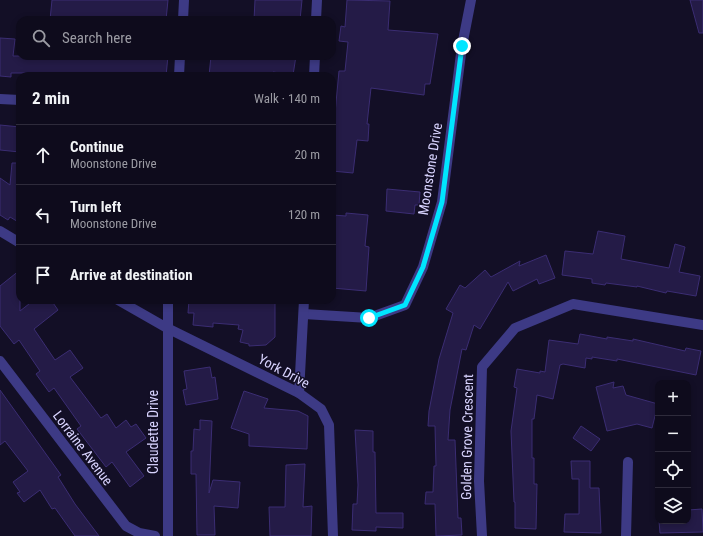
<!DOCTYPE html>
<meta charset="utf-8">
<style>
:root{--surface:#0e0b1c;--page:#1c1929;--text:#f1f3f6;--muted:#9b9ba3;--line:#2e2b3b}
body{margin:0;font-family:"Roboto Condensed",sans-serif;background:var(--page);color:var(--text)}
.controls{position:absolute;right:12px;bottom:12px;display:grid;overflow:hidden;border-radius:8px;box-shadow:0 2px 6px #0003}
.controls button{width:36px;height:36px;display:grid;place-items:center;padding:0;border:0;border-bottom:1px solid var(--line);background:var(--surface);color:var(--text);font:20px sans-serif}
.stop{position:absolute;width:12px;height:12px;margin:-9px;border:3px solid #00e5ff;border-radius:50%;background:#fff}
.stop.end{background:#00e5ff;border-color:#fff;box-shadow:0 1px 4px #0008}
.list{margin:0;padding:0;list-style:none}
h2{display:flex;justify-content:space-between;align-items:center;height:52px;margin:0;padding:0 16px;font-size:17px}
h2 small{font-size:13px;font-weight:400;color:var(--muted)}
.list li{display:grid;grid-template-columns:26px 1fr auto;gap:12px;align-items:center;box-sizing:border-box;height:60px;padding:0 16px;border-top:1px solid var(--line)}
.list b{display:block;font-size:15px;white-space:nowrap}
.list p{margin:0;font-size:13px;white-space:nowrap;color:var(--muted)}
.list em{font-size:13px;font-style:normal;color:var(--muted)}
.icon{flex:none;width:22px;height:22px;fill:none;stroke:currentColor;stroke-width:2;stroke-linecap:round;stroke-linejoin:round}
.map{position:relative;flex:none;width:703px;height:536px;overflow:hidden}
.search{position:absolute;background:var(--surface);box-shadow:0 2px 6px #0003;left:16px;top:16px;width:320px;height:44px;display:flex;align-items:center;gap:10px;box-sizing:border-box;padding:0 14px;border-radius:12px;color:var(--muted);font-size:15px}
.panel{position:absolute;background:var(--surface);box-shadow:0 2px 6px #0003;left:16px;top:72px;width:320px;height:232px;border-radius:12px}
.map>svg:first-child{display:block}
.building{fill:#241b47;stroke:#3b2d73}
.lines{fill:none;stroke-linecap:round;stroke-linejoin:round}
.minor{stroke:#3d3a85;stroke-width:10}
.route{stroke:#00e5ff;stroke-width:5}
.labels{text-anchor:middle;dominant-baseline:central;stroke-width:3;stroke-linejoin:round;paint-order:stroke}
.street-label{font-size:14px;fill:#d9d4ff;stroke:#130f26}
</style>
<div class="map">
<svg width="703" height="536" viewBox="0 0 703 536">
<rect width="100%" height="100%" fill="#130f26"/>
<g class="building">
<path d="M 52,0 L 168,0 L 166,20 L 50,20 Z"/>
<path d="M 255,0 L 302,0 L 300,20 L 254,20 Z"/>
<path d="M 347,0 L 390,1 L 388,30 L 438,34 L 430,84 L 425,84 L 424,95 L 371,88 L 367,124 L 369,124 L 368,141 L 357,140 L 353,173 L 332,171 L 332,145 L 339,71 L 345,71 L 348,42 L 339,41 L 341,26 L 345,27 Z"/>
<path d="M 690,0 L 703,0 L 703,33 L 699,33 Z"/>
<path d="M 0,38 L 15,39 L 13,56 L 168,56 L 166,76 L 49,76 L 49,73 L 11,73 L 11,77 L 0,76 Z"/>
<path d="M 211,56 L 296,56 L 293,75 L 273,72 L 273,76 L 209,76 Z"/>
<path d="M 0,125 L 20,127 L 20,152 L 0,150 Z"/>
<path d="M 12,163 L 20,163 L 20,223 L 10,217 L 8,220 L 0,215 L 0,178 L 10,185 Z"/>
<path d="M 387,189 L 420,192 L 419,205 L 415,205 L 414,214 L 386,211 Z"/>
<path d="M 346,213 L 368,215 L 365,246 L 369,247 L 366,291 L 332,288 L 335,238 L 332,238 L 332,215 L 346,216 Z"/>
<path d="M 598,231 L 625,236 L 621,259 L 669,268 L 675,244 L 685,247 L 679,272 L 700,276 L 696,296 L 667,291 L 666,293 L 637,286 L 637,287 L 606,283 L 605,285 L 592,283 L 592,279 L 562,275 L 565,251 L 593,254 Z"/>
<path d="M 546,255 L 555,278 L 539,284 L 537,279 L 513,291 L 508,282 L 480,329 L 474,325 L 466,350 L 462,349 L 450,410 L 448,440 L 455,440 L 458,518 L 461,518 L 462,535 L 436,536 L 435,504 L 425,504 L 426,492 L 433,492 L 434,466 L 436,466 L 435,426 L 428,426 L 429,411 L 439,359 L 453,313 L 446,309 L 460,285 L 465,288 L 485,270 L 491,277 L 520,261 L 519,266 Z"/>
<path d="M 20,270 L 20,311 L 34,300 L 51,300 L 58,310 L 34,329 L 55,360 L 70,350 L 83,368 L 70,377 L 101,418 L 107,414 L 116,428 L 126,420 L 131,427 L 136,424 L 146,438 L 126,452 L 144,476 L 130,487 L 112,462 L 106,467 L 77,429 L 81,426 L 54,388 L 49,392 L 36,374 L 40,371 L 19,340 L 14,344 L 0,326 L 0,286 Z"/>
<path d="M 189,300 L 275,300 L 275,337 L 266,345 L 249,346 L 249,344 L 240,342 L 243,330 L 238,329 L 239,325 L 213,323 L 213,327 L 193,325 L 194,313 L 188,313 Z"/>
<path d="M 580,334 L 607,339 L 607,337 L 633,341 L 633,339 L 685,351 L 686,348 L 701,351 L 696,375 L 617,359 L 617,361 L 592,357 L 592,359 L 586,358 L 585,368 L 563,364 L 560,365 L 553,399 L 537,395 L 534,419 L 532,419 L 532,458 L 534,458 L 534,484 L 537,484 L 536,529 L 515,528 L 515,502 L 514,502 L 511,431 L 517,388 L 514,387 L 517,369 L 540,373 L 540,371 L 545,372 L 549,340 L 578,344 Z"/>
<path d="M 210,367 L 212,378 L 215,377 L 218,399 L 186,405 L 183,390 L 187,389 L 184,371 Z"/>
<path d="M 614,382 L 613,388 L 623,386 L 626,395 L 658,404 L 652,428 L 637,424 L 607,431 L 596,387 Z"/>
<path d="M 0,390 L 61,475 L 58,477 L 75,504 L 99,536 L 75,536 L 55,508 L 52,509 L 40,490 L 24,502 L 17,493 L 20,492 L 13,482 L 28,471 L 5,441 L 0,445 Z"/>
<path d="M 244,391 L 268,399 L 264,408 L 298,411 L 308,416 L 307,449 L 249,446 L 249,434 L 231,428 Z"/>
<path d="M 200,420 L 212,421 L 209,493 L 213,480 L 240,482 L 238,508 L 214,506 L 215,535 L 197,535 L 196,474 L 191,474 L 191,451 L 193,451 L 194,429 L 200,430 Z"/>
<path d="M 581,426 L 600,439 L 591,451 L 573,438 Z"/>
<path d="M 355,430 L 373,431 L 373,452 L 375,452 L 376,513 L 403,513 L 403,528 L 376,527 L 376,531 L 352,530 L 353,504 L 357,504 L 358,485 Z"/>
<path d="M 571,461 L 590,461 L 590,488 L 599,488 L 601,533 L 564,532 L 565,514 L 579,514 L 579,479 L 572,479 Z"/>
<path d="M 305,464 L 303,507 L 312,506 L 311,536 L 270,536 L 269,507 L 285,507 L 286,465 Z"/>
<path d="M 702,509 L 703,532 L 660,533 L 659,521 L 688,521 L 688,510 Z"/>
</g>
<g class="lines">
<g class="minor">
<path d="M 183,20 L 184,0"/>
<path d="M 316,20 L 317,0"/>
<path d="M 179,76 L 180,56"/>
<path d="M 314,76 L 315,56"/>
<path d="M 0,99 L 20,100"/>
<path d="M 0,231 L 20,243"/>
<path d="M 118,300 L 167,328 L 299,393 L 321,409 L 329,425 L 333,536"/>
<path d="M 304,314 L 369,318 L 405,305 L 423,267 L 442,202 L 462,46 L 471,0"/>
<path d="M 0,361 L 126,526 L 139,533 L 155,536"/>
<path d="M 299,393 L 304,300"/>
<path d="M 168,536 L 168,300"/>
<path d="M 482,536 L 479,481 L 482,367 L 515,328 L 573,304 L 703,325"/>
<path d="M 626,536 L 628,462"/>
</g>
</g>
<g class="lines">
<path class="route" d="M 369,318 L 405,305 L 423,267 L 442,202 L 462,46"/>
</g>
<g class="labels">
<g class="street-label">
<text transform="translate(430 169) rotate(-81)">Moonstone Drive</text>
<text transform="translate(284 371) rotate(28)">York Drive</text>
<text transform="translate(153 432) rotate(-90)">Claudette Drive</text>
<text transform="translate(467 437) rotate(-89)">Golden Grove Crescent</text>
<text transform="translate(83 448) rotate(53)">Lorraine Avenue</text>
</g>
</g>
</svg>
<div class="controls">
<button>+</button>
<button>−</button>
<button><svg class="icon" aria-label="locate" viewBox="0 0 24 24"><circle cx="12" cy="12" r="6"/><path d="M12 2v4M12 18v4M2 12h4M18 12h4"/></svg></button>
<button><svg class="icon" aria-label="layers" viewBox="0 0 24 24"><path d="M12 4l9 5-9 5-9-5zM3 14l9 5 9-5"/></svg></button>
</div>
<div class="stop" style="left:369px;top:318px"></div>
<div class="stop end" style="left:462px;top:46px"></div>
<div class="search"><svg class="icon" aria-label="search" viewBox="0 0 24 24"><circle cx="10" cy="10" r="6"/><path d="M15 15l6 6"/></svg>Search here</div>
<section class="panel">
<h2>2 min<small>Walk · 140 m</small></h2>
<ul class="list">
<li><svg class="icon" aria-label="ahead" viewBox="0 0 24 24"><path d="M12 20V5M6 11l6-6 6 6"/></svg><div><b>Continue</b><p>Moonstone Drive</p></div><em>20 m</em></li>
<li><svg class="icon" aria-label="left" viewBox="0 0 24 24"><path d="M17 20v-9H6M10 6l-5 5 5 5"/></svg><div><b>Turn left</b><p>Moonstone Drive</p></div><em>120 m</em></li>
<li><svg class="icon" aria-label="arrive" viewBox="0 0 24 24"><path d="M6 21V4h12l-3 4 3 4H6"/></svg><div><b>Arrive at destination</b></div></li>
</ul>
</section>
</div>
